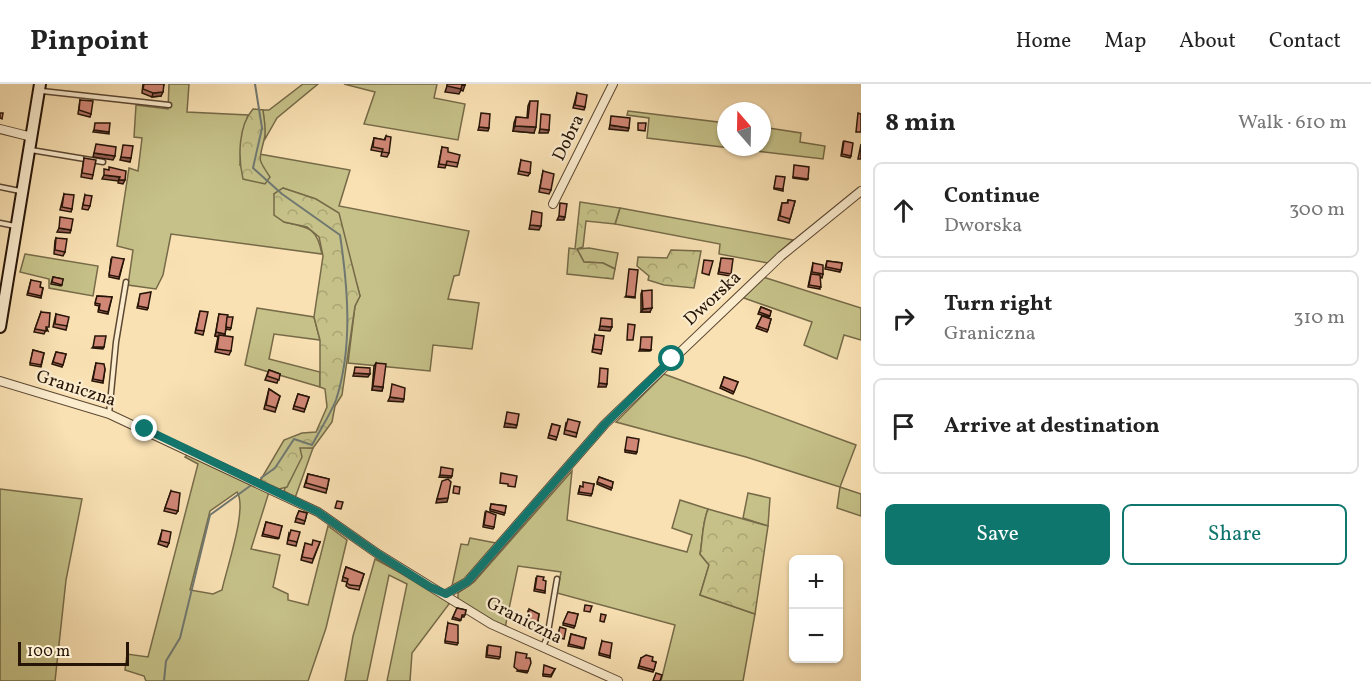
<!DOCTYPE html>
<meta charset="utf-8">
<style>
:root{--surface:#fff;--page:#f6f6f6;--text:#222;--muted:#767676;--line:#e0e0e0;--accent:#0f766e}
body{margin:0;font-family:Vollkorn,serif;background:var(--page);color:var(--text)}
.controls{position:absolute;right:18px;bottom:18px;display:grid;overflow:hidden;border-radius:9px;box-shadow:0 2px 4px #0004}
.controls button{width:54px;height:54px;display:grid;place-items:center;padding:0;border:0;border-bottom:2px solid var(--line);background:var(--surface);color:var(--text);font:30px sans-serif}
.compass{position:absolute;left:717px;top:18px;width:54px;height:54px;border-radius:50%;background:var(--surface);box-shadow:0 2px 4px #0004;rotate:340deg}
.scale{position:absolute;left:18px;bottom:15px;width:111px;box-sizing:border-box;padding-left:6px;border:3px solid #261407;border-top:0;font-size:16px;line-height:21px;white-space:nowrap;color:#261407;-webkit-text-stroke:4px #fbecce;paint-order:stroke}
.stop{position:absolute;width:18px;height:18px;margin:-14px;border:4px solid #0f766e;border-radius:50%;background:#fff}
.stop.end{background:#0f766e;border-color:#fff;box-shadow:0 2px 6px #0008}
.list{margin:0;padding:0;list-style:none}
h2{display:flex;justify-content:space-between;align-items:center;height:78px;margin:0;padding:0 24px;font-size:26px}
h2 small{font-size:20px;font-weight:400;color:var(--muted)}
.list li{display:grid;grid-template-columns:39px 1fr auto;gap:18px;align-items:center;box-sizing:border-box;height:96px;margin:0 12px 12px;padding:0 12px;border:2px solid var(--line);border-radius:9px}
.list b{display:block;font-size:22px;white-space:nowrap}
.list p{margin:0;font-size:20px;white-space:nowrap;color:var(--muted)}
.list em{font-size:20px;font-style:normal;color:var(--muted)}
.actions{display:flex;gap:12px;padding:18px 24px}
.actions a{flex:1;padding:14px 0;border:2px solid var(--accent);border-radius:9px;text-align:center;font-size:21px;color:var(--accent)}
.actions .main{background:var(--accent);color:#fff}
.icon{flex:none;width:33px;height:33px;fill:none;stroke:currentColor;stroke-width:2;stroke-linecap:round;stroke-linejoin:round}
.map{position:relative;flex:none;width:861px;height:597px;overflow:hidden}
header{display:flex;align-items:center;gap:36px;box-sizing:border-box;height:84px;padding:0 30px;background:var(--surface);border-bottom:2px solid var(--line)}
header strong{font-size:28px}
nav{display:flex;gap:33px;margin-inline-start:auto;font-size:21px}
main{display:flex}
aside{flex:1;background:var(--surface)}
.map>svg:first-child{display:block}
.green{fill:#c5c188;stroke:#766a48;stroke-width:1.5;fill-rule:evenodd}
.forest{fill:url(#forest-crowns);stroke:#766a48;stroke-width:1.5}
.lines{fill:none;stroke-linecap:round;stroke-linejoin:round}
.stream{stroke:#707871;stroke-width:2}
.lane-casing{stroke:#5b4732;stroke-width:7}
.street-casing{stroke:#5b4732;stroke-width:10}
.secondary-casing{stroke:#261407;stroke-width:14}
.lane{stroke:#fbecce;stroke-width:4}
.street{stroke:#fbecce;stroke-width:8}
.secondary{stroke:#fbecce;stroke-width:10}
.wall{fill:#b47465;stroke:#261407;stroke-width:1.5}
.shaded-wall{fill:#925e53;stroke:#261407;stroke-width:1.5}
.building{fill:#d18776;stroke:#261407;stroke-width:1.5}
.route{stroke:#0f766e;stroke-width:8}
.labels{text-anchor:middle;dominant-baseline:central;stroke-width:4.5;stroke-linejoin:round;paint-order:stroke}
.street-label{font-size:18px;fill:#261407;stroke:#fbecce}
</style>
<header>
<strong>Pinpoint</strong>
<nav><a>Home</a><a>Map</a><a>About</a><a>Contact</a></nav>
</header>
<main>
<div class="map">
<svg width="861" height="597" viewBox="0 0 861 597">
<defs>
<pattern id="forest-crowns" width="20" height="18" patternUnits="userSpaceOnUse" patternTransform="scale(1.5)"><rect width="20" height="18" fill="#c5c188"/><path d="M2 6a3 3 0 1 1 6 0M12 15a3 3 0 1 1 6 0" fill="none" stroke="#a9a574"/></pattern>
</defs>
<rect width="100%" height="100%" fill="#f9e1b3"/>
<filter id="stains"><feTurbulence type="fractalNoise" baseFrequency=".00333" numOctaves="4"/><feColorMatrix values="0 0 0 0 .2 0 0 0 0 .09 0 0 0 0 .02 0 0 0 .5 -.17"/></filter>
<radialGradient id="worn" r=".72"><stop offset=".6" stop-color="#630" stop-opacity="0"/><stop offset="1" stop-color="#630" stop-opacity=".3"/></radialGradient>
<g class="green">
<path d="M 169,0 L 189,0 L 187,28 L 248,31 L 241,58 L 240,81 L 260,78 L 259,70 L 350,86 L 339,122 L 469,147 L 459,191 L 454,192 L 448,215 L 479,219 L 472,265 L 433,261 L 430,287 L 348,279 L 355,222 L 360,212 L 357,201 L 316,115 L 283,104 L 274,110 L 284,138 C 308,143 317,143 322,170 L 171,150 L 163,191 L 156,205 L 128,201 L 133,166 L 117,162 L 129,84 L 138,87 L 142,54 L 134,53 L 136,21 L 168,25 Z"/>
<path d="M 303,0 L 318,0 L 277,34 L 265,55 L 263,26 L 269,26 Z"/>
<path d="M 344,0 L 437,0 L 434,14 L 465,20 L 458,56 L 364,40 L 375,8 Z"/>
<path d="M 628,27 L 726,39 L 726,63 L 762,63 L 762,43 L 801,49 L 800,58 L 825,62 L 823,75 L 647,54 L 649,34 L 627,31 Z"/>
<path d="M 620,124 L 772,152 L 793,156 L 768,179 L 719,170 L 720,160 L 615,140 Z"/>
<path d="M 589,164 L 618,169 L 615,185 L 603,179 L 584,178 L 577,165 Z"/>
<path d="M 25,170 L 98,182 L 93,212 L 49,204 L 49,195 L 20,188 Z"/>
<path d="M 763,193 L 861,224 L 861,256 L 844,251 L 837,275 L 804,261 L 812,238 L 741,213 Z"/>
<path d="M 257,224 L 314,233 L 320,256 L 274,250 L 269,275 L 320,288 L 320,303 L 245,281 Z"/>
<path d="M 664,290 L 856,361 L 840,403 L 861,410 L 861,432 L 837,424 L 840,403 L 746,373 L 616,338 Z"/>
<path d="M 300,363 L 313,364 L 295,414 L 284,407 Z"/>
<path d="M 189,369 L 269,408 L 251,465 L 280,471 L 273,503 L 288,510 L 288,516 L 308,521 L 328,442 L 347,456 L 326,544 L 308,597 L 146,597 L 144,592 L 125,586 L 127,570 L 148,573 L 198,380 L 185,373 ZM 237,408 C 248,424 226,486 222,506 L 213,510 L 190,506 L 210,427 Z"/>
<path d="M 572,387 L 567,436 L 687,468 L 692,451 L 672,444 L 680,416 L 708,425 C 702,440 703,453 700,470 L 709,481 L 700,511 L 755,530 L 743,597 L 661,597 L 675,541 L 557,509 L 561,488 L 518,482 L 505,544 L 458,516 L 458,509 L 474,498 Z"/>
<path d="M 0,405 L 82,415 L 66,496 L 55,597 L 0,597 Z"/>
<path d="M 748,409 L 770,414 L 768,442 L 743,434 Z"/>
<path d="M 470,454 L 496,459 L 466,494 L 452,502 L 461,460 L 468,461 Z"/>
<path d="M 375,475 L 445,513 L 449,520 L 412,569 L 410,597 L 387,597 L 407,500 L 389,491 L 367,597 L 345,597 L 353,552 Z"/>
</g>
<g class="forest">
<path d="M 253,25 L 263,26 C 264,35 267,47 264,56 C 259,77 257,74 270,93 L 265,100 L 243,95 C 238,74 238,42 253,25 Z"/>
<path d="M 283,104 L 316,115 L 339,129 L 360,212 L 355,222 L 342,311 L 335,322 L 332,338 L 313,364 L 300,364 L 302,373 L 287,403 L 279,405 L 260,397 L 284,356 L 302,349 L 316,348 L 327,323 L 325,305 L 320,303 L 320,256 L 314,233 L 323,172 L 319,153 L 307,143 L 284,138 L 274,131 L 274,110 Z"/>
<path d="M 580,118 L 620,124 L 615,140 L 586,137 L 583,163 L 577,165 L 584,178 L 603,179 L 615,185 L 613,195 L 567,190 L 569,164 L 575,165 Z"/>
<path d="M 671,166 L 701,167 L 694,204 L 664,201 L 648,196 L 649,192 L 637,182 L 638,173 L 667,174 Z"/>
<path d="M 708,425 L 768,442 L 755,530 L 700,511 L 709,481 L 700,470 C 703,454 702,440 708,425 Z"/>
</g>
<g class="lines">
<g class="stream">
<path d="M 255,0 L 262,44 L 253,84 L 282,110 L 340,151 C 348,204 353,263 336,316 C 330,331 320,346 312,361 L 294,355 L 275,384 L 261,394"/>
<path d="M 164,597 L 166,577 L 180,554 L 210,431 L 250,402"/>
</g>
<g class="lane-casing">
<g id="lane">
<path d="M 42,7 L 169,21"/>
<path d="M 31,66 L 103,78"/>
<path d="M 0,103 L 20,107"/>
<path d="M 0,139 L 15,142"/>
<path d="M 109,330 L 116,258 L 126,198"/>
<path d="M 542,564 L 547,554 L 557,495"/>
</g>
</g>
<g class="street-casing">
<g id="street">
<path d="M 0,45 L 32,53"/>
<path d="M 553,120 L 613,0"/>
<path d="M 0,297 L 109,330 L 318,428 L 378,470 L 491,540 L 618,597"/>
<path d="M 446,510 L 467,498 L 605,340 L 781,172 L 861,107"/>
</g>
</g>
<g class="secondary-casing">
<path id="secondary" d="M 0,243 L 40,0"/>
</g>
<use href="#lane" class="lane"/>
<use href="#street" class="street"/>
<use href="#secondary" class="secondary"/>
</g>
<g class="wall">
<path d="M 143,0 L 164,0 L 161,12 L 152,13 L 142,9 Z"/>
<path d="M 577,9 L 585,23 L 584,26 L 573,24 Z"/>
<path d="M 80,16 L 91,30 L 90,33 L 78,30 Z"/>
<path d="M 530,17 L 534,49 L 513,47 L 514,39 L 516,33 L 527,34 L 528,22 Z"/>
<path d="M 386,52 L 389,69 L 387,73 L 381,72 L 382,68 L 371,66 L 374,54 L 384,56 Z"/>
<path d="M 843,59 L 851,72 L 850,74 L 841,72 Z"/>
<path d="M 861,60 L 861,75 L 858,75 Z"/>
<path d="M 442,63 L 458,79 L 457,83 L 446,81 L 445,84 L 438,83 Z"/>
<path d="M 84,74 L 93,91 L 92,95 L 81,93 Z"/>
<path d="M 521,76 L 530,89 L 528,92 L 518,90 Z"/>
<path d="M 543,87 L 551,106 L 549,110 L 539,108 Z"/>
<path d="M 776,94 L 783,105 L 783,107 L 774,105 Z"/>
<path d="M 64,110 L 72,125 L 71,128 L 60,126 Z"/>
<path d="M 85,111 L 90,122 L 88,126 L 82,125 Z"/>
<path d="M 788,116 L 795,117 L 789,139 L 778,136 L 782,119 L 787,119 Z"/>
<path d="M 56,154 L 65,168 L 63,172 L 54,170 L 55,157 Z"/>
<path d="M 111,175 L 124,175 L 119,195 L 109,193 Z"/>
<path d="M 721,176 L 731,190 L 730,192 L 718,190 Z"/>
<path d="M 827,177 L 842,179 L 840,188 L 825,185 Z"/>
<path d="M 813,179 L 823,190 L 822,194 L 820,193 L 820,205 L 808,203 Z"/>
<path d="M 53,193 L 63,195 L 61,202 L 51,200 Z"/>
<path d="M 31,196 L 40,203 L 43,204 L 41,214 L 27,211 Z"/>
<path d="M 642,207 L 650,228 L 641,228 L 641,210 Z"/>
<path d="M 97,212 L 112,213 L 108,230 L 98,228 L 99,222 L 95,221 Z"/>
<path d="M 140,212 L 148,224 L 147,226 L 137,224 Z"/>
<path d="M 761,223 L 771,227 L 769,233 L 758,230 Z"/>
<path d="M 200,227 L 204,247 L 203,251 L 195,249 Z"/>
<path d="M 41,228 L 48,247 L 46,246 L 44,250 L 34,248 Z"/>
<path d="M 56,230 L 67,242 L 66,246 L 53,243 Z"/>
<path d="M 219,230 L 227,233 L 231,244 L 230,246 L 226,245 L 224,252 L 231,267 L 229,271 L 215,268 L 218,253 L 215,252 Z"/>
<path d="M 762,232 L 771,235 L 767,248 L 756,244 Z"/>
<path d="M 595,251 L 602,266 L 601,270 L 592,268 Z"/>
<path d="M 33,266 L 44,269 L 41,283 L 30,281 Z"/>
<path d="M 56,268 L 66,270 L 62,283 L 52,280 Z"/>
<path d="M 96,279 L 105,285 L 103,299 L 92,297 Z"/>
<path d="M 376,279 L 383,303 L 382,307 L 372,306 L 374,282 Z"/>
<path d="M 269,286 L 280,290 L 277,299 L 265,296 Z"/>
<path d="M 724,293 L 738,298 L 733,310 L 720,304 Z"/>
<path d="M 269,305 L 280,312 L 275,328 L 264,325 Z"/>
<path d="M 298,310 L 309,313 L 304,328 L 293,325 Z"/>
<path d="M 566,339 L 577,349 L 576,353 L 564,350 Z"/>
<path d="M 552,340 L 560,342 L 556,356 L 548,354 Z"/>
<path d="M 308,390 L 329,395 L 326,409 L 304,403 Z"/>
<path d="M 599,393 L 613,398 L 611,406 L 597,400 Z"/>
<path d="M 594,400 L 591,412 L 578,410 L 580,402 L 582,403 Z"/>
<path d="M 171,407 L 178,427 L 176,430 L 164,427 Z"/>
<path d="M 491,420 L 506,422 L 504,431 L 490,427 Z"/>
<path d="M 299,427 L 307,429 L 304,440 L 295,438 Z"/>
<path d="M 485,429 L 494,443 L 493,445 L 483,443 Z"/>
<path d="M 266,438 L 282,442 L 278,455 L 262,452 Z"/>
<path d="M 289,449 L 297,458 L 296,462 L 287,460 Z"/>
<path d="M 161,450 L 169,459 L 167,463 L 158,460 Z"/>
<path d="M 320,458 L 312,479 L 301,476 L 304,463 Z"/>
<path d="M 346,483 L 364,490 L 359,506 L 349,504 L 346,502 L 347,498 L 342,497 Z"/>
<path d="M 536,494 L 543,496 L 545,507 L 545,509 L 534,507 Z"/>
<path d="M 457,524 L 466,526 L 464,533 L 462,533 L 460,537 L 452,535 Z"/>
<path d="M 528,527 L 539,530 L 537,544 L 526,542 Z"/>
<path d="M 568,528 L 578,530 L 574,544 L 563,541 Z"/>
<path d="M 448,539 L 458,559 L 457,561 L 445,559 Z"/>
<path d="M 571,550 L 586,554 L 583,565 L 568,562 Z"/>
<path d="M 602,557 L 610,572 L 610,574 L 599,571 Z"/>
<path d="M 487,563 L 500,573 L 499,575 L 486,573 Z"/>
<path d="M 641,574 L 656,578 L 653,588 L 638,584 Z"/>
</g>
<g class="shaded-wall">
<path d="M 462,1 L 465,1 L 463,7 L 461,6 L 459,10 L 445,8 L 447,2 Z"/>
<path d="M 163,8 L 161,12 L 152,13 L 153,9 Z"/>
<path d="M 610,41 L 629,44 L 628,47 L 609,45 Z"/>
<path d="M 515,42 L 536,43 L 534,49 L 513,47 Z"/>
<path d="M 479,43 L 489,44 L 488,47 L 478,46 Z"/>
<path d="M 540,45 L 549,46 L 548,49 L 539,49 Z"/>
<path d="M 94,46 L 109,48 L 109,50 L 93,48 Z"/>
<path d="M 94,69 L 115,72 L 113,76 L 93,73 Z"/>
<path d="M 121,73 L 131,74 L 130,78 L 120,76 Z"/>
<path d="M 104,91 L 120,93 L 118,97 L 102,95 Z"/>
<path d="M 793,93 L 808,95 L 807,96 L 793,94 Z"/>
<path d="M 119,96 L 125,96 L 123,100 L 118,99 Z"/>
<path d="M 559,132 L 565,133 L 564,136 L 557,136 Z"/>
<path d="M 530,141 L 541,142 L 539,146 L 529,145 Z"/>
<path d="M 59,144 L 71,146 L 70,149 L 57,148 Z"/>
<path d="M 626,212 L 635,213 L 635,214 L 625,213 Z"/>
<path d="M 652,224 L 650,228 L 641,228 L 643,225 Z"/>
<path d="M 600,242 L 612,243 L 610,247 L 599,246 Z"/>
<path d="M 216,248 L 225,250 L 224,253 L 215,252 Z"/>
<path d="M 93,263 L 104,263 L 103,265 L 92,264 Z"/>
<path d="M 640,265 L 651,266 L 650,267 L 639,267 Z"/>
<path d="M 354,289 L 370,290 L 368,293 L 353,292 Z"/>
<path d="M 599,299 L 607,300 L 606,303 L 598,303 Z"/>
<path d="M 373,302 L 383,303 L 382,307 L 372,306 Z"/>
<path d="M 390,313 L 404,315 L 403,318 L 388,317 Z"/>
<path d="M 505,339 L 517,341 L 516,344 L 504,343 Z"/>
<path d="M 625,366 L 637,368 L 636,370 L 625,368 Z"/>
<path d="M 440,391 L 452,392 L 451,394 L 439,393 Z"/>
<path d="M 448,414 L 447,418 L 436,419 L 437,415 Z"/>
<path d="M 555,585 L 551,593 L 543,592 L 543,590 Z"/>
<path d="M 518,586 L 528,587 L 527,589 L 517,587 Z"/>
</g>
<g class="building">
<path d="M 144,0 L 164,0 L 163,8 L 153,9 L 143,5 Z"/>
<path d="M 447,0 L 465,0 L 465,1 L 462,1 L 461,5 L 447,2 Z"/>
<path d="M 577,9 L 587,11 L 585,23 L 575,21 Z"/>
<path d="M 80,16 L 93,17 L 91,30 L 79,26 Z"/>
<path d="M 530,17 L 538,17 L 536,43 L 515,42 L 516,33 L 528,34 Z"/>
<path d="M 0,29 L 3,29 L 2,35 L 0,34 Z"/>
<path d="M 481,29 L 490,30 L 489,44 L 479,43 Z"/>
<path d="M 858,29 L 861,30 L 861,48 L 856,48 Z"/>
<path d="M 541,30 L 550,31 L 549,46 L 540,45 Z"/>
<path d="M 611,32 L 630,34 L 629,44 L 610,41 Z"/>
<path d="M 95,39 L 110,39 L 109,48 L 94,46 Z"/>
<path d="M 638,39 L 646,39 L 645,47 L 638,46 Z"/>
<path d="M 386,52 L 391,53 L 389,69 L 382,68 L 383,65 L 373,63 L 374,54 L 385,56 Z"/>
<path d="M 844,57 L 853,59 L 851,72 L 842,70 Z"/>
<path d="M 96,60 L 116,63 L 115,72 L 94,69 Z"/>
<path d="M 123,61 L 133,62 L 131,74 L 121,73 Z"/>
<path d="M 442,63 L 448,64 L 448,68 L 460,71 L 458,79 L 447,77 L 446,81 L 439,80 Z"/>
<path d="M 84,74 L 96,76 L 93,91 L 82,89 Z"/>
<path d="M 521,76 L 531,78 L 530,89 L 519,87 Z"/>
<path d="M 794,81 L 809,83 L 808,95 L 793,93 Z"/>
<path d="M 109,83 L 126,87 L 125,96 L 119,96 L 120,93 L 104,91 L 104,85 L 109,86 Z"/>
<path d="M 543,87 L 554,90 L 551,106 L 540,104 Z"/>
<path d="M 776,92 L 785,93 L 783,105 L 774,104 Z"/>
<path d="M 64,110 L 74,111 L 72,125 L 62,123 Z"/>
<path d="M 85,111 L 92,112 L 90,122 L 83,121 Z"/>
<path d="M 788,116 L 795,117 L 790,135 L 780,132 L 782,119 L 788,119 Z"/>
<path d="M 560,119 L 567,120 L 565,133 L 559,132 Z"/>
<path d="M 532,127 L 542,129 L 541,142 L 530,141 Z"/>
<path d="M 60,133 L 73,135 L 71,146 L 59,144 Z"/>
<path d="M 56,154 L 67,155 L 65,168 L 55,166 Z"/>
<path d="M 112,173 L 124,175 L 119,193 L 109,191 Z"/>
<path d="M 721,174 L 733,175 L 731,190 L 719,188 Z"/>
<path d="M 704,176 L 713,177 L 709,191 L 702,189 Z"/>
<path d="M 827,177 L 842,179 L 841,186 L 826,183 Z"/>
<path d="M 813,179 L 823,181 L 823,190 L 812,188 Z"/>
<path d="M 629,185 L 638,186 L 635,213 L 626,212 Z"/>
<path d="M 811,190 L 820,191 L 821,203 L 809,201 Z"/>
<path d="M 53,193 L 63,195 L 62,201 L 52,198 Z"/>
<path d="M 31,196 L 41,198 L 40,203 L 43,204 L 41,212 L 28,209 Z"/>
<path d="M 652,206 L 652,224 L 643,225 L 642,207 Z"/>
<path d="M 151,208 L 148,224 L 138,222 L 140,210 Z"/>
<path d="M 97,212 L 112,213 L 108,228 L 99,226 L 100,220 L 95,219 Z"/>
<path d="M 761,223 L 771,227 L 770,232 L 759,228 Z"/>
<path d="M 200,227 L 208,228 L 204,247 L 196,246 Z"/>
<path d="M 41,228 L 50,229 L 49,243 L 46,243 L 46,247 L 35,245 Z"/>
<path d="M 56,230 L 69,233 L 67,242 L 55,240 Z"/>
<path d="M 219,230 L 228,231 L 225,250 L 216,248 Z"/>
<path d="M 762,232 L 771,235 L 768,246 L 757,242 Z"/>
<path d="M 227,233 L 233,233 L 231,244 L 226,243 Z"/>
<path d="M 601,234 L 612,235 L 612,243 L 600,242 Z"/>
<path d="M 628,240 L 635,241 L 633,256 L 627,256 Z"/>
<path d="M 219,251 L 233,253 L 231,267 L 217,265 Z"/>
<path d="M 595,251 L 604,252 L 602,266 L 593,265 Z"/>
<path d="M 95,252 L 106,252 L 104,263 L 93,263 Z"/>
<path d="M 641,253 L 652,253 L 651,266 L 640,265 Z"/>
<path d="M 33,266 L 44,269 L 41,281 L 30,279 Z"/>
<path d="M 56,268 L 66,270 L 63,281 L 53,278 Z"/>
<path d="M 96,279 L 104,280 L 105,285 L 103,297 L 93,295 Z"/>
<path d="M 376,279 L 386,280 L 383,303 L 373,302 Z"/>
<path d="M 355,283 L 370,284 L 370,290 L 354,289 Z"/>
<path d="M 600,284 L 608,285 L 607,300 L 599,299 Z"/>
<path d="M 269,286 L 280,290 L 279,296 L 267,292 Z"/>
<path d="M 724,293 L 738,298 L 734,308 L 721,302 Z"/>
<path d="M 392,300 L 405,304 L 404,315 L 390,313 Z"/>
<path d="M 269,305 L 280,312 L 276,324 L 266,321 Z"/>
<path d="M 298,310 L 309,313 L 305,325 L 294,322 Z"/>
<path d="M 507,328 L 519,330 L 517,341 L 505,339 Z"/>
<path d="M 568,335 L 580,338 L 577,349 L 565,346 Z"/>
<path d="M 552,340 L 560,342 L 557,353 L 549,351 Z"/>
<path d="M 627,353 L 639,355 L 637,368 L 625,366 Z"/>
<path d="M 441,383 L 453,385 L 452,392 L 440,391 Z"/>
<path d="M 501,389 L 517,392 L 515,403 L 508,402 L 508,400 L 500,399 Z"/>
<path d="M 308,390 L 329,395 L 327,405 L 306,399 Z"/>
<path d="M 599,393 L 613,398 L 612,404 L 597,398 Z"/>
<path d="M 448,395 L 451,398 L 448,414 L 437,415 L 442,397 Z"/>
<path d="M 583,398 L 594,400 L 592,410 L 579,408 L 580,402 L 583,403 Z"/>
<path d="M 454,402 L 460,403 L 459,410 L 453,409 Z"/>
<path d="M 171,407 L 180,409 L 178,427 L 165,424 Z"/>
<path d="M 337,417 L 343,418 L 341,425 L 335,424 Z"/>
<path d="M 491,420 L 506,422 L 505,429 L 490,425 Z"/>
<path d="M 299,427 L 307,429 L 305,437 L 296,434 Z"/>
<path d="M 486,427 L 496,431 L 494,443 L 484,441 Z"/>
<path d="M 266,438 L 282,442 L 279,454 L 263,450 Z"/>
<path d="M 162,446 L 171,448 L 169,459 L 160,457 Z"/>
<path d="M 291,446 L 300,448 L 297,458 L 288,456 Z"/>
<path d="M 313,456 L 320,458 L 313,475 L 302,473 L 305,459 L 312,461 Z"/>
<path d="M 346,483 L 364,490 L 360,502 L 350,501 L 347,499 L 348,495 L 343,493 Z"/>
<path d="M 537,492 L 544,493 L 543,496 L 546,497 L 545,507 L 535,505 Z"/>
<path d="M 585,521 L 592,522 L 590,528 L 584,527 Z"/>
<path d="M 457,524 L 466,526 L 465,531 L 462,531 L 461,536 L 453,533 Z"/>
<path d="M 529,525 L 539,530 L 537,542 L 527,540 Z"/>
<path d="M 568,528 L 578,530 L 575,542 L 563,539 Z"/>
<path d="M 601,530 L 606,531 L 604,538 L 600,537 Z"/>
<path d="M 448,539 L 458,541 L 458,559 L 445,557 Z"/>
<path d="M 560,543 L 566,545 L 564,555 L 557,553 Z"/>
<path d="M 571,550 L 586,554 L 584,564 L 569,560 Z"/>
<path d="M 602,557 L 612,559 L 610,572 L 599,569 Z"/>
<path d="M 488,561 L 501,563 L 500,573 L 487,571 Z"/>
<path d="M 516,568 L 527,570 L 526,574 L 530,574 L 531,579 L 528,587 L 518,586 L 514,583 Z"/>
<path d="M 646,571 L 653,573 L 652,577 L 656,578 L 654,586 L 639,582 L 641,574 Z"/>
<path d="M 544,581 L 555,585 L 551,591 L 543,590 Z"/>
<path d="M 656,589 L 662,591 L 660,597 L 653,597 Z"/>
</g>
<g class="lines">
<path class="route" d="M 145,345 L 318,428 L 378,470 L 430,503 L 446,510 L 467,498 L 605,340 L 672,275"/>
</g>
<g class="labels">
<g class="street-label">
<text transform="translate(569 54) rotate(-64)">Dobra</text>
<text transform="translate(713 215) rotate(-43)">Dworska</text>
<text transform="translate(76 305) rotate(18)">Graniczna</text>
<text transform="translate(524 537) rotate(27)">Graniczna</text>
</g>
</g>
<rect width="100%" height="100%" filter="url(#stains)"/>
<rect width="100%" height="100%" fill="url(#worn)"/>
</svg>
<div class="controls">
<button>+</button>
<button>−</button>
</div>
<svg class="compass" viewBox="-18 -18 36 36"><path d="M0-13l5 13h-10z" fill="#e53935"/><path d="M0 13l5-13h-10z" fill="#767676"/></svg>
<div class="scale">100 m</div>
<div class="stop" style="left:672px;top:275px"></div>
<div class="stop end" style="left:145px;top:345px"></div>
</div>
<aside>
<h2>8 min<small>Walk · 610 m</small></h2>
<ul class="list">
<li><svg class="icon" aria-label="ahead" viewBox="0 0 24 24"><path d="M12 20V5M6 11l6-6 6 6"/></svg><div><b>Continue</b><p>Dworska</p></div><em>300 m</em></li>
<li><svg class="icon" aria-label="right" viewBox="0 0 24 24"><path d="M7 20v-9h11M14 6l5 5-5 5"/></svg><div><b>Turn right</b><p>Graniczna</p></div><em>310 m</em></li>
<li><svg class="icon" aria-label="arrive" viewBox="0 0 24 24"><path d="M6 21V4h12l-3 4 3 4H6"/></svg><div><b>Arrive at destination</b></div></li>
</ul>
<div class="actions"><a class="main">Save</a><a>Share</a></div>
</aside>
</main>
